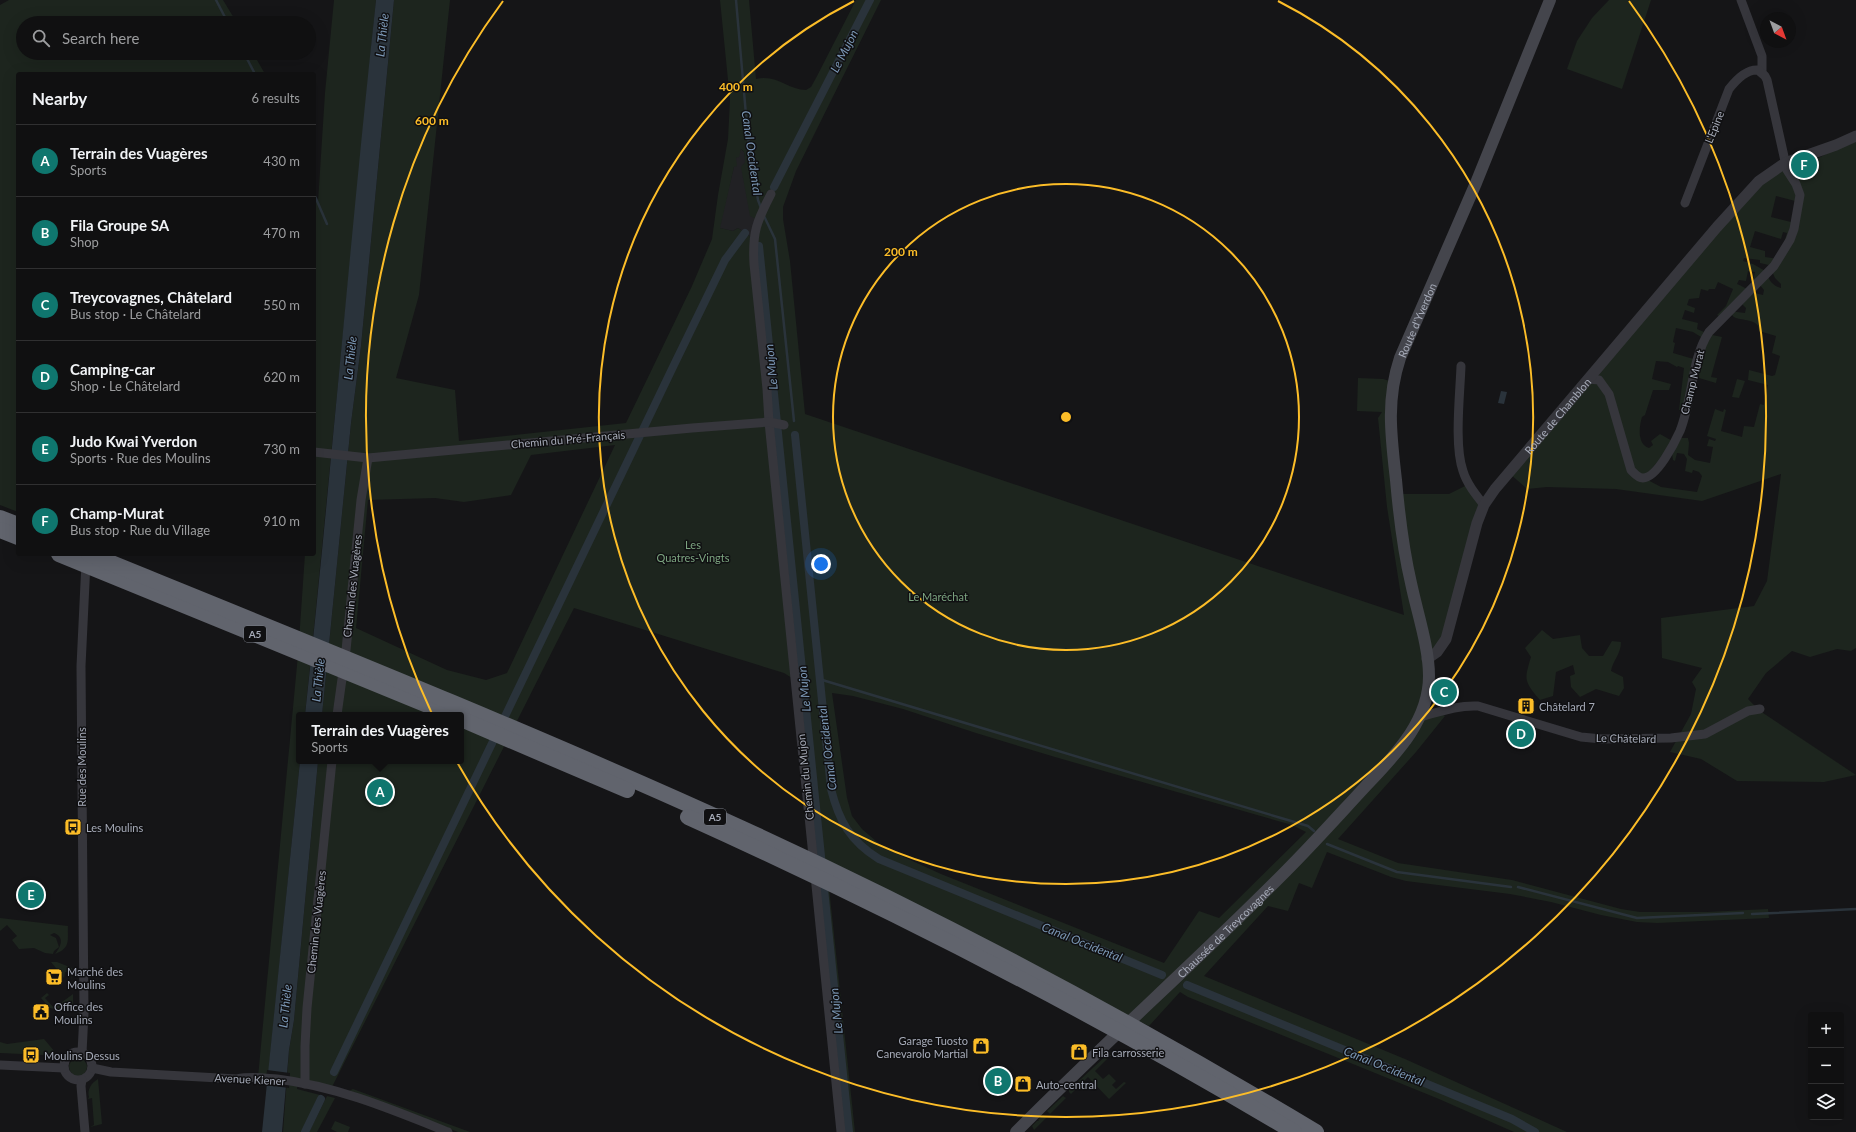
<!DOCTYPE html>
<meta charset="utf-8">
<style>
:root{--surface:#101011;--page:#19191a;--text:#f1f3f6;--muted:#9c9d9f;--line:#303031;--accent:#0f766e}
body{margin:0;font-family:Lato,sans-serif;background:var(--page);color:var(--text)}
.controls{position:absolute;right:12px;bottom:12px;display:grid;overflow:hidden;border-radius:4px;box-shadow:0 4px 16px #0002}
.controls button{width:36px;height:36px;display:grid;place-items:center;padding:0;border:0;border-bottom:1px solid var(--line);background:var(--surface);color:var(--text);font:20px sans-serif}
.compass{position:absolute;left:1760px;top:12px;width:36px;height:36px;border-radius:50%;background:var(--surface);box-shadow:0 4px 16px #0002;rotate:139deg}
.you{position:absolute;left:821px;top:564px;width:14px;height:14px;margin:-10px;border:3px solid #fff;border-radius:50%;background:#1a73e8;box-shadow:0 0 0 6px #1a73e833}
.badge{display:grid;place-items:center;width:26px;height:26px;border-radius:50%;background:var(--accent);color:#fff;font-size:13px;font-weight:700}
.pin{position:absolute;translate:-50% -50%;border:2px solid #fff;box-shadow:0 1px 4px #0006}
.popup{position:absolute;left:296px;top:712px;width:168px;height:52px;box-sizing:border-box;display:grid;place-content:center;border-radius:4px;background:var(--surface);filter:drop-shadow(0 1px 3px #0005);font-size:13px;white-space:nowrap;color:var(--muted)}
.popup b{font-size:15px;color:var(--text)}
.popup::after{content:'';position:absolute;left:50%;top:100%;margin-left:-8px;border:8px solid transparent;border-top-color:var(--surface)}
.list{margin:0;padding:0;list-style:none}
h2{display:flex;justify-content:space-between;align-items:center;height:52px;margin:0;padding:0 16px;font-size:17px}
h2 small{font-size:13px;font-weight:400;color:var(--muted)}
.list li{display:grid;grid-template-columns:26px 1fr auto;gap:12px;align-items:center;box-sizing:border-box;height:72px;padding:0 16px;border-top:1px solid var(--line)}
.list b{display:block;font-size:15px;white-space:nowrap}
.list p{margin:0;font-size:13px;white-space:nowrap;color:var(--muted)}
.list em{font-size:13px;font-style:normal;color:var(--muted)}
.icon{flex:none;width:22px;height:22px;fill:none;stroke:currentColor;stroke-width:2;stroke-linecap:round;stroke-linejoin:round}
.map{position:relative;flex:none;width:1856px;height:1132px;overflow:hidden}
.search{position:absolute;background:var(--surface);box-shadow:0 4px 16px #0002;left:16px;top:16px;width:300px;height:44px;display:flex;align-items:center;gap:10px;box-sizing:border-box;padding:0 14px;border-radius:22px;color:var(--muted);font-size:15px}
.panel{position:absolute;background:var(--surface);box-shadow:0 4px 16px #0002;left:16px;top:72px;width:300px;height:484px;border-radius:4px}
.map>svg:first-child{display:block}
.built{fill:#212124}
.green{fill:#1d251e;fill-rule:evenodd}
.water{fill:#2a333b}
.pier{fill:#151517}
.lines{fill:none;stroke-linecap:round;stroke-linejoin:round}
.stream{stroke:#2a333b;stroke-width:2.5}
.canal{stroke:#2a333b;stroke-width:8}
.minor{stroke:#36363c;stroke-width:9}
.tertiary{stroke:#36363c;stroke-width:11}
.secondary{stroke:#44454c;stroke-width:12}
.motorway{stroke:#61646d;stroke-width:16}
.motorway-bridge{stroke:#61646d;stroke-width:16}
.ring{fill:none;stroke:#fcbd28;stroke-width:2}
.labels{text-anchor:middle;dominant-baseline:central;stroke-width:3;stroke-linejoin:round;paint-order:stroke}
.shield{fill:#101012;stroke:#797c86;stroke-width:1}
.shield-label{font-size:10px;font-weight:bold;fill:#a6abb8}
.street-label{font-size:11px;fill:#a6abb8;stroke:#101012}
.park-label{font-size:11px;fill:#7ca480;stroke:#101012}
.poi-label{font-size:11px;fill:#a6abb8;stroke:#101012;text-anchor:start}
.water-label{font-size:12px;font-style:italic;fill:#7b97b5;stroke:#101012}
.centre{fill:#fcbd28;stroke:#101012;stroke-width:2}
.ring-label{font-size:12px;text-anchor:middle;font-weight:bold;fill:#fcbd28;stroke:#101012;stroke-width:3;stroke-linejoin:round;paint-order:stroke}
</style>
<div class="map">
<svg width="1856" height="1132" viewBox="0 0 1856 1132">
<rect width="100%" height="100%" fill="#151517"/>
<path class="built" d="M 741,149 L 744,152 L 758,220 L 754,239 L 738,228 L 733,231 L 719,228 L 736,158 Z"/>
<g class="green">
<path d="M 9,0 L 223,0 L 237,23 L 23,23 L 23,53 L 253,53 L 265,74 L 18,74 L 18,512 L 0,505 L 0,5 Z"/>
<path d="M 334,0 L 376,0 L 315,618 L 305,715 L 299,715 L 300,761 L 268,1078 L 258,1077 L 298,655 L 305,554 L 314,554 L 314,194 L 318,202 L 325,93 Z"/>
<path d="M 394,0 L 450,0 L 419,295 L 396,378 L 455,390 L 459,441 L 626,423 L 692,286 L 712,239 L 718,195 L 728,139 L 730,100 L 720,0 L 749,0 L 756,79 C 777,74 788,90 806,90 L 811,87 L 816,78 L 856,0 L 881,0 L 796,171 L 783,207 L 783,219 L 790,261 L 805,414 L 1404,615 L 1387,507 L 1378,418 L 1382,412 L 1357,411 L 1358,378 L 1383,379 L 1393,382 L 1397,494 L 1449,494 L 1469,484 L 1484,505 L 1446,639 L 1428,659 L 1420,717 L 1439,712 L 1445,716 L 1416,752 L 1338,839 L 1398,863 L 1512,880 L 1621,909 L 1640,912 L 1707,912 L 1768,909 L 1769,918 L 1657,923 L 1637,922 L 1601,915 L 1551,902 L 1510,894 L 1406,881 L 1391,877 L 1327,852 L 1312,888 L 1299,883 L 1288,911 L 1268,906 L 1204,976 L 1405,1059 L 1567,1132 L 1514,1132 L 1439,1099 L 1188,997 L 1180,992 L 1149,1026 L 827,869 L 855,1132 L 841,1132 L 792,678 L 784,673 L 574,608 L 334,1083 L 330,1090 L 298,1082 L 297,1089 L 320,1095 L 302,1132 L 283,1132 L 289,1050 L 294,1020 L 318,761 L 461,761 L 461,715 L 322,715 L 351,423 L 361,346 ZM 741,149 L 744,152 L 745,162 L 741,167 L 750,216 L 758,220 L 754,239 L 738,228 L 733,231 L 720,228 L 734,167 L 737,166 L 736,158 L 739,157 ZM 615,445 L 507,673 L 486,680 L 447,670 L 356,628 L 368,500 L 435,498 L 464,502 L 511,495 L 531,455 ZM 832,693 L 853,696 L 903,709 L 976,733 L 1055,757 L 1292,825 L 1306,832 L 1219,918 L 1199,911 L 1164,963 L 941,874 L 884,848 L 862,829 L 852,816 L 847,798 Z"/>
<path d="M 1609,0 L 1651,0 L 1622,89 L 1567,69 L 1577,41 L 1592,18 Z"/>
<path d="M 1856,136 L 1856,648 L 1851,651 L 1837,649 L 1810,657 L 1792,651 L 1766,673 L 1748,699 L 1760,711 L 1856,775 L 1824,782 L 1737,781 L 1701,759 L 1670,752 L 1691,714 L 1696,689 L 1692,682 L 1702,668 L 1662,658 L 1661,618 L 1754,606 L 1767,581 L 1781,474 L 1702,501 L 1616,489 L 1547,487 L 1527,489 L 1509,473 L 1769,173 C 1805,167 1825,156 1856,136 ZM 1776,196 L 1799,202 L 1795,223 L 1771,217 ZM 1755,231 L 1781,239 L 1783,232 L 1787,233 L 1779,259 L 1765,257 L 1765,251 L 1750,247 ZM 1744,258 L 1760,260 L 1760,263 L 1773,266 L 1771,269 L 1775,278 L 1781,284 L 1781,288 C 1773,286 1768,280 1767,272 L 1753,264 L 1743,261 ZM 1748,271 L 1755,272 L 1753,282 L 1759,284 L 1764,290 L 1763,295 C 1751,293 1747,288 1737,284 L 1739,280 L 1746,281 ZM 1718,282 L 1733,289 L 1726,306 L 1717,315 L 1722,318 L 1729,311 C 1731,314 1733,317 1736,318 C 1745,321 1759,319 1759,331 L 1776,336 L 1772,353 L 1780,356 L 1775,375 L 1772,376 L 1749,370 L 1748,380 L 1768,385 L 1764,405 L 1760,404 L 1754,427 L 1744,426 L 1742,437 L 1721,431 L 1726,410 L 1724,409 L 1723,412 L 1715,409 L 1707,436 L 1716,439 L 1715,441 L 1709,439 L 1707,446 L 1713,447 L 1710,463 L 1695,460 L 1688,455 L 1689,443 L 1688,438 L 1681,438 L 1672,454 L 1673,460 L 1675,461 L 1677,453 L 1684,454 L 1687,459 L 1685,471 L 1692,473 L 1693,470 L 1699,472 L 1702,476 L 1697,492 L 1661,487 L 1644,478 L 1674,442 L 1660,434 L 1651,441 L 1653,445 L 1649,448 C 1637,444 1639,427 1642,417 L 1645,415 L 1653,390 L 1669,390 L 1671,384 L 1652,379 L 1656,361 L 1668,362 L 1677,367 L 1678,366 L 1684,368 L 1679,410 L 1686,411 L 1697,360 L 1673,353 L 1675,343 L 1673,342 L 1676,328 L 1693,332 L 1701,337 L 1704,332 L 1697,329 L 1698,323 L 1682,319 L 1685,310 L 1694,313 L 1695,308 L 1687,305 L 1689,299 L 1699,298 L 1701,289 L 1708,291 L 1709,289 L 1715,289 ZM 1741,303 L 1746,308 L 1745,313 L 1729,311 Z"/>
<path d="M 1712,335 L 1722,337 L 1711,377 L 1717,378 L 1716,383 L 1699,378 C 1699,363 1703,348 1712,335 Z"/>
<path d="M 1737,379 L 1745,381 L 1739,398 L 1732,397 Z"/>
<path d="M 1542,630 L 1553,639 L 1580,635 L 1582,648 L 1589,656 L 1603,656 L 1612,641 L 1621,642 C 1621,654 1613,660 1611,671 L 1623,677 L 1624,688 L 1619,696 L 1596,689 L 1580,697 L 1571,687 L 1570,676 L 1575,674 L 1573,665 L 1556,672 L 1553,696 L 1540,700 C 1524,681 1524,680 1531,657 L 1525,648 Z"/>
<path d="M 0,918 L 68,926 C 67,938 72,948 55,954 C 61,947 65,937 54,933 L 50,935 L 56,938 L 59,947 L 54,951 L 53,954 L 45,953 L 34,948 L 19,949 L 12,940 L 17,936 L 7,925 L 0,931 Z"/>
<path d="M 51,962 L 57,962 L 72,968 L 72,981 L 71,972 L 65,972 L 64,978 Z"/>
<path d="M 47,993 L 49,995 L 45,998 L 54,1008 L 73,994 L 73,1005 L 65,1005 L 59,1010 L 50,1008 L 41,998 Z"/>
<path d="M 44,1039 L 55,1052 L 44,1055 L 0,1053 L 0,1042 L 7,1044 Z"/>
<path d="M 1108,1054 L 1114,1056 L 1110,1056 L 1095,1071 L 1103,1079 L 1109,1074 L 1116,1081 L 1112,1085 L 1116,1089 L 1124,1082 L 1126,1083 L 1109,1099 L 1088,1077 L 1071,1094 L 1069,1092 L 1069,1090 Z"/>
<circle cx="78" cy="1067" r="9"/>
<path d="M 98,1079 L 102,1124 L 90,1127 L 94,1125 L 92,1098 L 88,1099 L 89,1097 C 87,1090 91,1083 98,1079 Z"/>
<path d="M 353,1089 L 470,1132 L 458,1132 L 426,1120 L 425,1118 L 349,1091 Z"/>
<path d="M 327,1096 L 335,1098 L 317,1132 L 309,1132 Z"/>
<path d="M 1063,1096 L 1066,1098 L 1050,1114 L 1047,1111 Z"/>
<path d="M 1043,1115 L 1047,1117 L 1034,1130 L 1032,1126 L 1037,1121 L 1039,1121 L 1038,1120 Z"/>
<path d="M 335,1121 L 350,1127 L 348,1132 L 337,1132 L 331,1129 Z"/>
</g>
<g class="water">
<path d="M 376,0 L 394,0 L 361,346 L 351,423 L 322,715 L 305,715 C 331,477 350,238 376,0 Z"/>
<path d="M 1501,391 L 1507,392 L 1504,404 L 1498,403 Z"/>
<path d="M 300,761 L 318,761 L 294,1020 L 289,1050 L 282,1132 L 262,1132 Z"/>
</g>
<path class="pier" d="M 267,1070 L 290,1073 L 289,1088 L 265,1085 Z"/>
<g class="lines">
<g class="stream">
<path d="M 216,0 L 228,23"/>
<path d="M 736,0 L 748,138 L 758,200 L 761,208"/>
<path d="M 244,53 L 255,74"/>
<path d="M 314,194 L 327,224"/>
<path d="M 763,214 L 775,239 L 794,421"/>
<path d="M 819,679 L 1281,818 L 1308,826 L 1314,831"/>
<path d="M 1327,844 L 1397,872 L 1511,887"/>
<path d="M 1518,887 L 1637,918 L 1743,913"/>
<path d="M 1752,914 L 1856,909"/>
</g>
<g class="canal">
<path d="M 774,187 L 870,0"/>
<path d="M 759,246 L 822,866"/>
<path d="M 795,435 L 831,789 C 839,821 850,841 879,859 L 1162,975"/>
<path d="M 823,879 L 849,1132"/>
<path d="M 1187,985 L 1512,1119 L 1535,1132"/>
<path d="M 334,1072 L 672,369 L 725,260 L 745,233"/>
<path d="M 305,1132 L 321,1099"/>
</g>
<g class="minor">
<path d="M 1741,0 L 1762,56 L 1762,72"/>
<path d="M 771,194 C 757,221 752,232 754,264 L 767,389 L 769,422 L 841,1132"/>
<path d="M 1461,366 C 1460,394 1454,446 1463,471 C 1467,484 1476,495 1484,505"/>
<path d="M 1589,379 L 1599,380 L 1609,394 L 1631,470 C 1634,473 1638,478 1643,478 C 1657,478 1675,442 1680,431 C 1689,408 1691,383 1697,360 C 1700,349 1703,341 1709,332 L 1774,266 L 1790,240 L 1794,229 L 1800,195 L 1796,184 L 1787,170 L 1767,80 L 1765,76 L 1758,70 C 1746,69 1736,80 1729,89 L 1685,203"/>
<path d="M 314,452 L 368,458 L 692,428 L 769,422 L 784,425"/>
<path d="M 337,715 L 346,650 L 361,500 L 368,458"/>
<path d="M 1420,717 C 1439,712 1457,705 1478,706 L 1581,737 L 1602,739 L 1671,738 L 1705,734 L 1748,711 L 1760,709"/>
<circle cx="78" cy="1066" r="14"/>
<path d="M 82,1053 L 84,1013 L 81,666 L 86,562"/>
<path d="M 0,1065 L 64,1068"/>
<path d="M 92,1068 L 111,1072 L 237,1079 C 251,1076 263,1078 277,1079 C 336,1086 393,1110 448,1132"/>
<path d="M 82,1080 L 81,1086 L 85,1132"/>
<path d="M 305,1084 L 305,1046 L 307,1008 L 332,761"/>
</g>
<path class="tertiary" id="s1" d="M 1427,659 L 1437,652 L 1446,639 L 1477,523 L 1484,505 L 1495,489 L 1717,227 L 1759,181 L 1785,163 L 1836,145 L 1856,136"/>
<path class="secondary" id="s2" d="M 1016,1132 C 1104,1043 1198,960 1286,871 C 1313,844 1338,816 1364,788 C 1380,771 1397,754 1410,734 C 1421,717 1429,697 1429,676 C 1429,647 1417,612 1411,583 C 1403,549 1399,514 1396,480 C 1391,436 1386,400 1400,358 L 1476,183 L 1550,0"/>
<g class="motorway">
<path d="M 0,518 L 18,525"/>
<path d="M 0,530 L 18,537"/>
</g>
<g class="motorway-bridge">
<path d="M 59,554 L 452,715"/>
<path d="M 89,554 C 308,643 528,731 743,829 C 940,919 1130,1021 1316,1132"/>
<path d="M 461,719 L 627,790"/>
<path d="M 688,817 C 896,911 1098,1015 1294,1132"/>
</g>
</g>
<g class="ring">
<circle cx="1066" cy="417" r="233"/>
<path d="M1278 1A467 467 0 1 1 854 1"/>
<path d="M1629 1A700 700 0 1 1 503 1"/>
</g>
<defs>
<g id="building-square" transform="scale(0.9)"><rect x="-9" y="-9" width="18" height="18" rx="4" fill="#fcbd28" stroke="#101012"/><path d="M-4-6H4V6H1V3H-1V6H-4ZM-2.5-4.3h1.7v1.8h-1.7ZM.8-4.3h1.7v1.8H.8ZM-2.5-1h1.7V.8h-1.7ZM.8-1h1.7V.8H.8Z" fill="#111"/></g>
<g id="bus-square" transform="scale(0.9)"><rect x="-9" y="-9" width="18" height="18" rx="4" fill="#fcbd28" stroke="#101012"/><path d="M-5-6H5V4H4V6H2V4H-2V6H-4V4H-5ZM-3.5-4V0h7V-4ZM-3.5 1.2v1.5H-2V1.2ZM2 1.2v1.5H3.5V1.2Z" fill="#111"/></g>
<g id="supermarket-square" transform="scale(0.9)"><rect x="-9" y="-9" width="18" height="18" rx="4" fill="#fcbd28" stroke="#101012"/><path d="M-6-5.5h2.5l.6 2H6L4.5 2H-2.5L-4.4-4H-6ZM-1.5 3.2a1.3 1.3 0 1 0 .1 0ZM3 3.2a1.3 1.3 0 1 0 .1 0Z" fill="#111"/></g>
<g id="civic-square" transform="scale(0.9)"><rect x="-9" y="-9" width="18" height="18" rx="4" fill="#fcbd28" stroke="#101012"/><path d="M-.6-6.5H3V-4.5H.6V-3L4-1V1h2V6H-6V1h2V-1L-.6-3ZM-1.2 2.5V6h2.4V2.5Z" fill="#111"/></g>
<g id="shop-square" transform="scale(0.9)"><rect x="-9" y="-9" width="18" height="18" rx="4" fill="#fcbd28" stroke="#101012"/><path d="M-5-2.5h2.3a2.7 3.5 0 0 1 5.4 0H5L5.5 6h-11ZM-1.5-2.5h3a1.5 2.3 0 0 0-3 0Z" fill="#111"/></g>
</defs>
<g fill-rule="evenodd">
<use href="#building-square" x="1526" y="706"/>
<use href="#bus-square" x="73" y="827"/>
<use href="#supermarket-square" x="54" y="977"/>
<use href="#civic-square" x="41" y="1012"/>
<use href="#shop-square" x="981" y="1046"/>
<use href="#shop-square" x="1079" y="1052"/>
<use href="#bus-square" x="31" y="1055"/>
<use href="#shop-square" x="1023" y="1084"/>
</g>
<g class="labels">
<g class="shield">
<rect x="244" y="626" width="22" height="16" rx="3"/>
<rect x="704" y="809" width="22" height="16" rx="3"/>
</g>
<g class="shield-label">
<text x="255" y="634">A5</text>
<text x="715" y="817">A5</text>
</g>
<g class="street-label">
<text transform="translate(1714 127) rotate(-68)">L'Epine</text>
<text stroke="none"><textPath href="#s2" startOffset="986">Route d'Yverdon</textPath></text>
<text transform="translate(1692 382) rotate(-76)">Champ Murat</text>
<text stroke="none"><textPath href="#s1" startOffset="283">Route de Chamblon</textPath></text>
<text transform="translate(568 439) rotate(-5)">Chemin du Pré-Français</text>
<text transform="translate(352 586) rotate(-84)">Chemin des Vuagères</text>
<text transform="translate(1626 738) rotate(1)">Le Châtelard</text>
<text transform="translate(81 767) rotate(-90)">Rue des Moulins</text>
<text transform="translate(805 777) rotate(-96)">Chemin du Mujon</text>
<text transform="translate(316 922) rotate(-84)">Chemin des Vuagères</text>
<text stroke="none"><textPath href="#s2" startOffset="290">Chaussée de Treycovagnes</textPath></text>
<text transform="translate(250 1079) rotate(3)">Avenue Kiener</text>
</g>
<g class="park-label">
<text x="693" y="544">Les<tspan x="693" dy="13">Quatres-Vingts</tspan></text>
<text x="938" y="596">Le Maréchat</text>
</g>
<g class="poi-label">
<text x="1539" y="706">Châtelard 7</text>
<text x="86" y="827">Les Moulins</text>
<text x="67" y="971">Marché des<tspan x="67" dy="13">Moulins</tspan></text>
<text x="54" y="1006">Office des<tspan x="54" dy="13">Moulins</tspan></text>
<text x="968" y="1040" text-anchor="end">Garage Tuosto<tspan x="968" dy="13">Canevarolo Martial</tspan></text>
<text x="1092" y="1052">Fila carrosserie</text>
<text x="44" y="1055">Moulins Dessus</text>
<text x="1036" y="1084">Auto-central</text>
</g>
<g class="water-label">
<text transform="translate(382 35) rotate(-84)">La Thièle</text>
<text transform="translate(844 51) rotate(-63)">Le Mujon</text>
<text transform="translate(752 153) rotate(82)">Canal Occidental</text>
<text transform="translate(350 358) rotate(-84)">La Thièle</text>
<text transform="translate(771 367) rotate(-96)">Le Mujon</text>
<text transform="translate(318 680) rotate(-84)">La Thièle</text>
<text transform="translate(804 689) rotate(-96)">Le Mujon</text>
<text transform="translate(827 748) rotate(-97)">Canal Occidental</text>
<text transform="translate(1082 942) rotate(22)">Canal Occidental</text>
<text transform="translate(285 1006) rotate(-84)">La Thièle</text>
<text transform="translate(836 1011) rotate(-96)">Le Mujon</text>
<text transform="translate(1384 1066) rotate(22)">Canal Occidental</text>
</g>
</g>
<circle cx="1066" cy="417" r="6" class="centre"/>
<g class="ring-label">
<text x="736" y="91">400 m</text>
<text x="432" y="125">600 m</text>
<text x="901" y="256">200 m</text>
</g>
</svg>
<div class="controls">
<button>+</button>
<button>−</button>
<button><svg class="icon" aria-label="layers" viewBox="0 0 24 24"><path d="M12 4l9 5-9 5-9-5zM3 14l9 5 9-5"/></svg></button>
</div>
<svg class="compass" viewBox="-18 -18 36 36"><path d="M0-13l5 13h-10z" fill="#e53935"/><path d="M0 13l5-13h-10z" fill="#9c9d9f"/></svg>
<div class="you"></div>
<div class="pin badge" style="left:380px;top:792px">A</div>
<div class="popup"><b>Terrain des Vuagères</b>Sports</div>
<div class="pin badge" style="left:998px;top:1081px">B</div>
<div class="pin badge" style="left:1444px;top:692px">C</div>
<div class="pin badge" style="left:1521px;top:734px">D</div>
<div class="pin badge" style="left:31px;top:895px">E</div>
<div class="pin badge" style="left:1804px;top:165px">F</div>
<div class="search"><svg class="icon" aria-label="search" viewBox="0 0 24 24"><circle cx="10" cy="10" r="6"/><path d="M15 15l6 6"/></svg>Search here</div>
<section class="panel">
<h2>Nearby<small>6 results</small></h2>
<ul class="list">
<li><span class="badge">A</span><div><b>Terrain des Vuagères</b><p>Sports</p></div><em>430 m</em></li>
<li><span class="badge">B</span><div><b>Fila Groupe SA</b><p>Shop</p></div><em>470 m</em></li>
<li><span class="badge">C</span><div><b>Treycovagnes, Châtelard</b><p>Bus stop · Le Châtelard</p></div><em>550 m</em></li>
<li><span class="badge">D</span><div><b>Camping-car</b><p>Shop · Le Châtelard</p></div><em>620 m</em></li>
<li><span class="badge">E</span><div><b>Judo Kwai Yverdon</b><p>Sports · Rue des Moulins</p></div><em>730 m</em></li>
<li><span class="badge">F</span><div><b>Champ-Murat</b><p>Bus stop · Rue du Village</p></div><em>910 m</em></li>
</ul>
</section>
</div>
